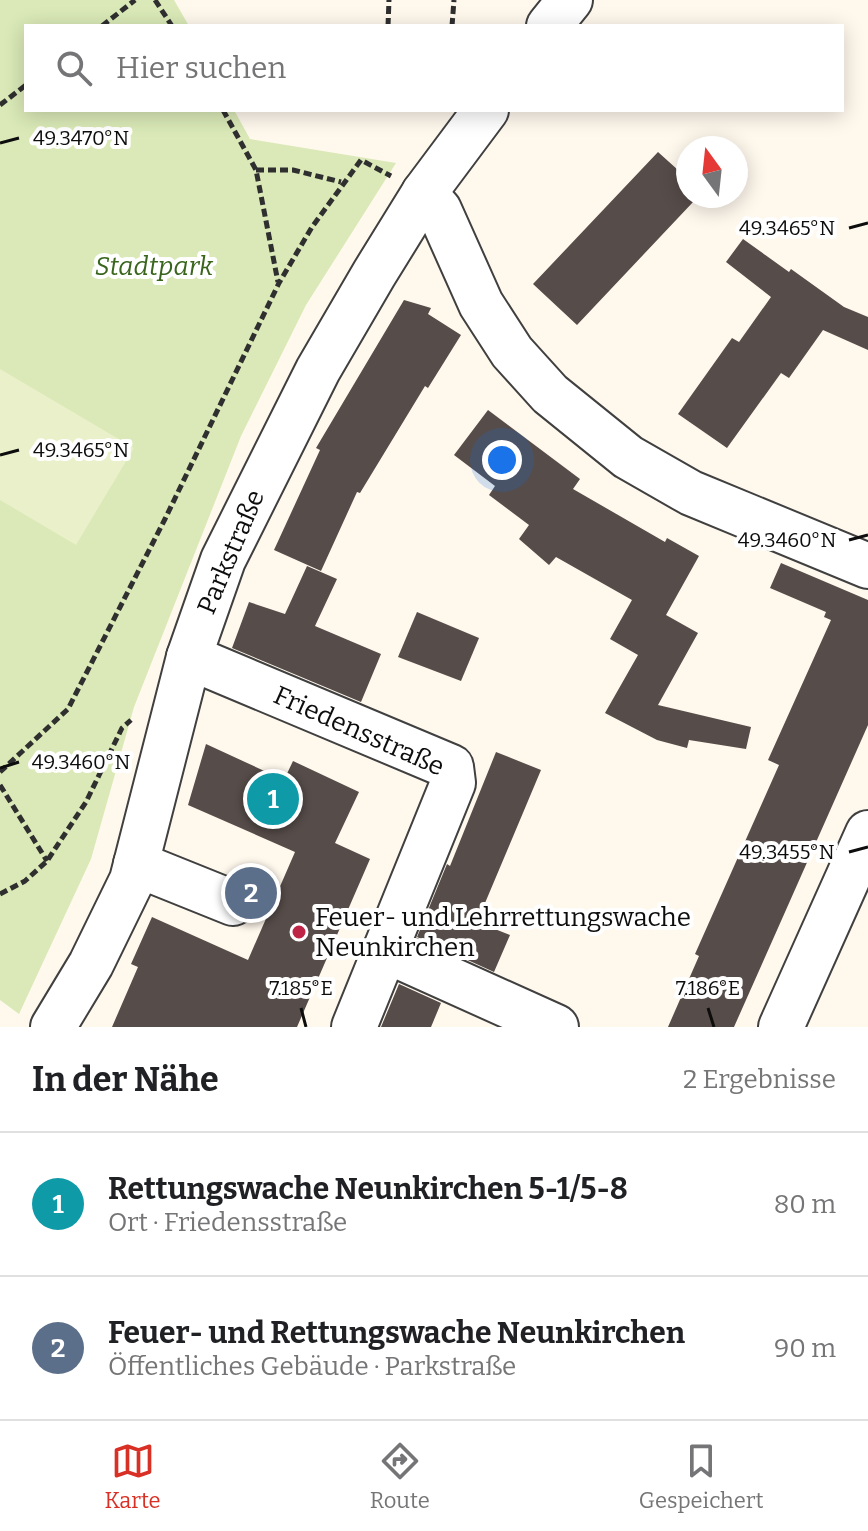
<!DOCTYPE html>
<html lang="de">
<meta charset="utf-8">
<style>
:root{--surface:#fff;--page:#f2f2f2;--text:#202124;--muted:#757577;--line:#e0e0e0;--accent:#d93025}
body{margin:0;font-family:Bitter,serif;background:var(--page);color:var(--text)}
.compass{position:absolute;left:676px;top:136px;width:72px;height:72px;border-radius:50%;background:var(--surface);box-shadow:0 4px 20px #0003;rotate:345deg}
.you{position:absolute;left:502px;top:460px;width:28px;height:28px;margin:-20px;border:6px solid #fff;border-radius:50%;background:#1a73e8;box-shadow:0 0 0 12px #1a73e833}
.badge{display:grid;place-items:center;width:52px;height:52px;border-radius:50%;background:var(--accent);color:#fff;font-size:26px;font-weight:700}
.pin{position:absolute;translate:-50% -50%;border:4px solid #fff;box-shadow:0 2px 8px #0006}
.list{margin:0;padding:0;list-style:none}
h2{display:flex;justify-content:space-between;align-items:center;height:104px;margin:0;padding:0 32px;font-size:34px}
h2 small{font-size:26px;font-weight:400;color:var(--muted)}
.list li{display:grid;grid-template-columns:52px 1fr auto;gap:24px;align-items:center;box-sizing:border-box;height:144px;padding:0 32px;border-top:2px solid var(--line)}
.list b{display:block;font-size:30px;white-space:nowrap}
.list p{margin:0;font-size:26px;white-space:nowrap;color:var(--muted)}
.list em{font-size:26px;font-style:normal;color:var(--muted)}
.icon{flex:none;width:44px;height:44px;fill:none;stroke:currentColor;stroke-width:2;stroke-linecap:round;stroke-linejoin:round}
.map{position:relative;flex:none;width:868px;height:1027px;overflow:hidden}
.search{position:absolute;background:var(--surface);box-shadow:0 4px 20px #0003;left:24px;right:24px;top:24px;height:88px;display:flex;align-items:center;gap:20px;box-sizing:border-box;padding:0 28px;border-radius:0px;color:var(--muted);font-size:30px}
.sheet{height:392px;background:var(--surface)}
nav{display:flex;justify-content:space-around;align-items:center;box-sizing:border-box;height:112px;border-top:2px solid var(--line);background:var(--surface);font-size:22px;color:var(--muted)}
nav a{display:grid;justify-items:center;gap:4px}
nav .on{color:var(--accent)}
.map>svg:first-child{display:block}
.park{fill:#dae9b7}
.pitch{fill:#eaf0c9}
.building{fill:#564c49}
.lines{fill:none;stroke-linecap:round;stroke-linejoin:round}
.minor-casing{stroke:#404040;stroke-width:48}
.path{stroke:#2f2f2f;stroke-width:5;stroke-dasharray:8 4;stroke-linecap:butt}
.minor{stroke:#fff;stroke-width:44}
.ticks{fill:none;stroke:#0d0d0d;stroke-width:3}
.poi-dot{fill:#be2446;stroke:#fff;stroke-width:3}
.labels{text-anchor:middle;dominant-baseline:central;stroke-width:8;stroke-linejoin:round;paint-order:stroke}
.park-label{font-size:26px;font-style:italic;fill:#39651d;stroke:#fff}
.street-label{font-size:26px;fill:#0d0d0d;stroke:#fff}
.poi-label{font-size:26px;fill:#0d0d0d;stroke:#fff;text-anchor:start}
.ticks-label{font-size:20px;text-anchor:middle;fill:#0d0d0d;stroke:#fff;stroke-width:8;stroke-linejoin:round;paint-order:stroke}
</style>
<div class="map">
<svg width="868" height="1027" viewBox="0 0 868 1027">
<rect width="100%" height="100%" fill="#fff8ed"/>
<path class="park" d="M 0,0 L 174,0 L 189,26 L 26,26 L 26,110 L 234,110 L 250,139 L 396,163 L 306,305 L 241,436 L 134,707 L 91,859 L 19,1014 L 0,1000 Z"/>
<path class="pitch" d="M 0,369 L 134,448 L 76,545 L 0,500 Z"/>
<g class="building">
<path d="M 658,152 L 688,179 L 688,196 L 694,201 L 577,325 L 533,284 Z"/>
<path d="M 743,239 L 789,272 L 791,269 L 844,307 L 868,317 L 868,350 L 823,330 L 789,378 L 781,373 L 727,448 L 678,414 L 732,338 L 739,342 L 771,297 L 726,262 Z"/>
<path d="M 404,300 L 431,308 L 428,314 L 461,335 L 428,388 L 425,386 L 360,493 L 357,492 L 321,571 L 274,550 L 320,450 L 316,448 Z"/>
<path d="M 488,410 L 580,479 L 573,489 L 665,542 L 667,538 L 699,556 L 666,615 L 698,633 L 658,705 L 751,727 L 746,749 L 689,740 L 687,748 L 657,740 L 605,713 L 638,655 L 610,639 L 632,600 L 556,557 L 549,565 L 519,539 L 529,525 L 489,495 L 495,486 L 454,455 Z"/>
<path d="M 781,563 L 868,600 L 868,725 L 734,1027 L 668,1027 L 699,956 L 695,954 L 779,765 L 768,760 L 831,620 L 824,617 L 826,612 L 770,588 Z"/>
<path d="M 307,566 L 337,579 L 315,626 L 381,654 L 361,702 L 232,648 L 249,602 L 285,614 Z"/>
<path d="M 417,612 L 479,638 L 461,681 L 398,657 Z"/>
<path d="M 206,744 L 284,780 L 293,761 L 359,792 L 335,843 L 370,859 L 297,1027 L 112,1027 L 138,967 L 131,964 L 152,917 L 248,960 L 295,852 L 188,805 Z"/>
<path d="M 496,752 L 541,770 L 477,922 L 510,935 L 494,972 L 417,937 L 447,864 L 450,866 Z"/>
<path d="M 399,984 L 441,1003 L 431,1027 L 381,1027 Z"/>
</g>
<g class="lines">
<g class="minor-casing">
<g id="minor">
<path d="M 549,26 L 570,0"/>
<path d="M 424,193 L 439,210 L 481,304 L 512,352 L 550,394 L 628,457 L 691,493 L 868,566"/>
<path d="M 189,657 L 451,767 L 453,783 L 354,1027"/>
<path d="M 136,864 L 233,903"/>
<path d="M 385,950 L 556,1027"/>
<path d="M 53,1027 L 91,964 L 132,880 L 189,657 L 223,560 L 318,370 L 374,274 L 424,193 L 486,110"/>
<path d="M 781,1027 L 868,833"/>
</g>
</g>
<g class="path">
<path d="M 155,0 L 172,26"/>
<path d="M 102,26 L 135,0"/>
<path d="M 388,26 L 389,0"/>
<path d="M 452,26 L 454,0"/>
<path d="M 0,105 L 26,85"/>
<path d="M 223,110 L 256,170 L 278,282"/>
<path d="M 256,170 L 293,170 L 341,182"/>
<path d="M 0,772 L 68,709 L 165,519 L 279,283 L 312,227 L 361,160 L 391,176"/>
<path d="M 0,785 L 47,861"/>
<path d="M 0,894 L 25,881 L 47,861 L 86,802 L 122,728 L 131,720"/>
</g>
<use href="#minor" class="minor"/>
</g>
<path class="ticks" d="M 0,143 L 19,138M 849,228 L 868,223M 0,455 L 19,450M 849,540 L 868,535M 0,768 L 19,762M 849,852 L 868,847M 301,1008 L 306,1027M 708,1008 L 714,1027"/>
<circle class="poi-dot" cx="299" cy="932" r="8"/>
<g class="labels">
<g class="park-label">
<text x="154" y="266">Stadtpark</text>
</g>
<g class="street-label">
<text transform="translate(231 552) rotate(-67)">Parkstraße</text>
<text transform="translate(359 731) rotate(24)">Friedensstraße</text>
</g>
<g class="poi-label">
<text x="315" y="917">Feuer- und Lehrrettungswache<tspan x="315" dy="30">Neunkirchen</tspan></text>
</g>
</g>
<g class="ticks-label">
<text x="81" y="145">49.3470°N</text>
<text x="787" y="235">49.3465°N</text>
<text x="81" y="457">49.3465°N</text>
<text x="787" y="547">49.3460°N</text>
<text x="81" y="769">49.3460°N</text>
<text x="787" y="859">49.3455°N</text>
<text x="301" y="995">7.185°E</text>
<text x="708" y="995">7.186°E</text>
</g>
</svg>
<svg class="compass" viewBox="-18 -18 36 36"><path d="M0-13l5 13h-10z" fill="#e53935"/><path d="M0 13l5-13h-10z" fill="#757577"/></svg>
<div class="you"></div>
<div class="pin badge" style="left:273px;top:799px;background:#0f9aa8">1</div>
<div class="pin badge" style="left:251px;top:893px;background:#5c6f8a">2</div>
<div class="search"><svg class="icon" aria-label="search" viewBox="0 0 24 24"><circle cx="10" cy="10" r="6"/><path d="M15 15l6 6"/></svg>Hier suchen</div>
</div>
<section class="sheet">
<h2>In der Nähe<small>2 Ergebnisse</small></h2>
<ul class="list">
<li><span class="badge" style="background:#0f9aa8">1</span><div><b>Rettungswache Neunkirchen 5-1/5-8</b><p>Ort · Friedensstraße</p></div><em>80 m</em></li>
<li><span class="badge" style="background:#5c6f8a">2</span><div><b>Feuer- und Rettungswache Neunkirchen</b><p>Öffentliches Gebäude · Parkstraße</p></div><em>90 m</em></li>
</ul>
</section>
<nav>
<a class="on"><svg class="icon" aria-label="map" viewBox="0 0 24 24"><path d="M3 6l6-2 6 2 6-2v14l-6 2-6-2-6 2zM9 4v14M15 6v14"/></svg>Karte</a>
<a><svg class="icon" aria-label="directions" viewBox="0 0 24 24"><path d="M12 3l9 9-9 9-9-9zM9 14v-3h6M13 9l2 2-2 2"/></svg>Route</a>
<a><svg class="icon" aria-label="saved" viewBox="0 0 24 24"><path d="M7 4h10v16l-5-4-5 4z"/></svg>Gespeichert</a>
</nav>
